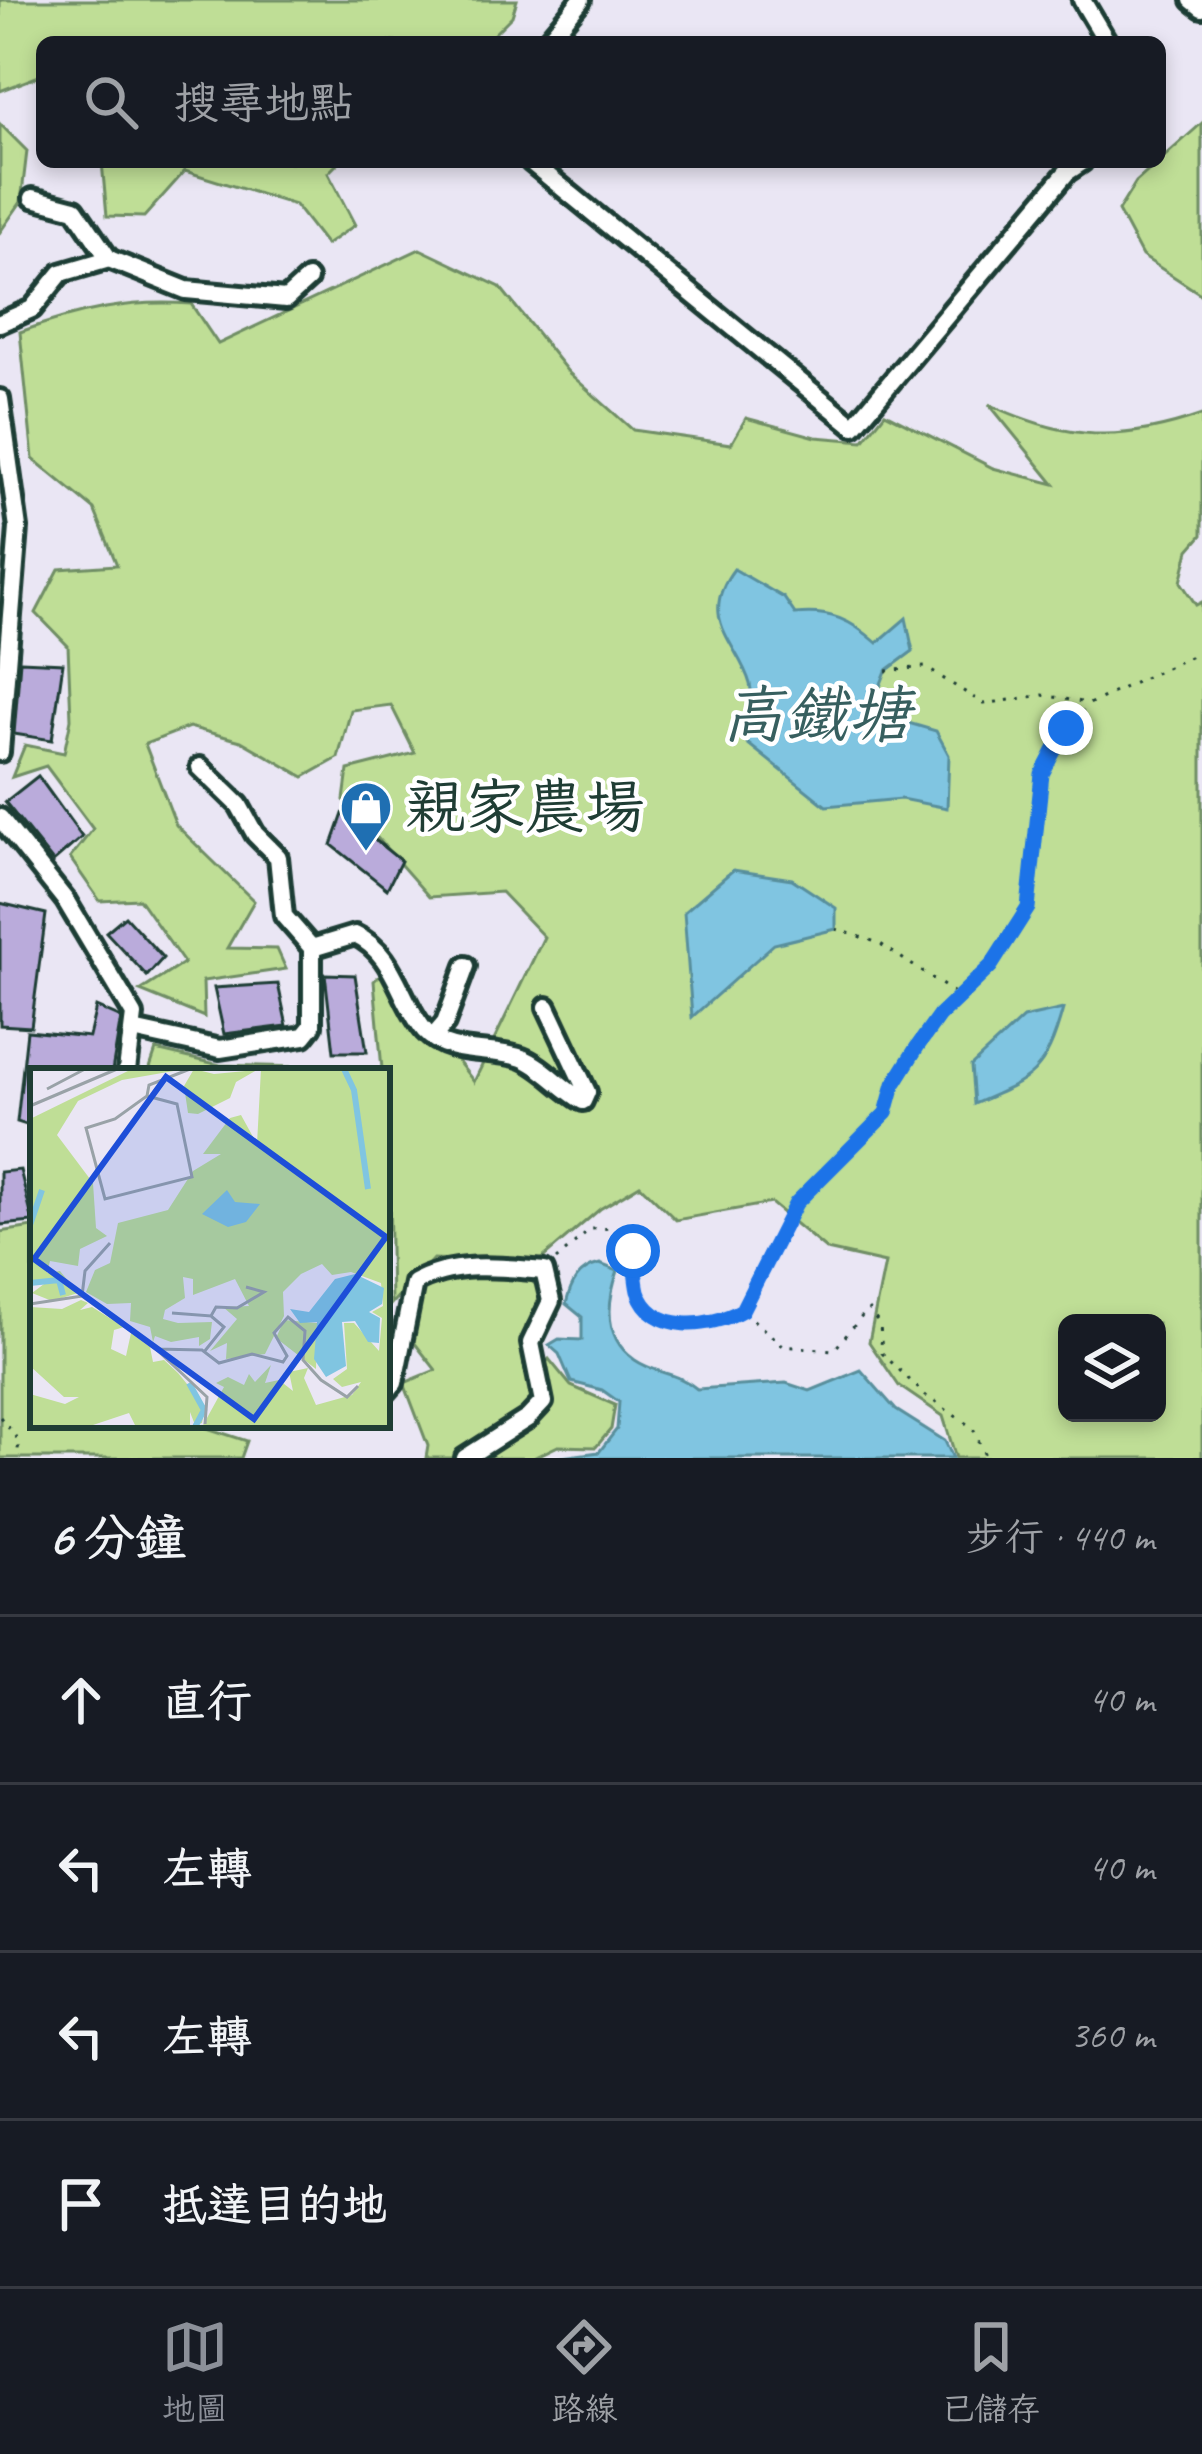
<!DOCTYPE html>
<html lang="zh-TW">
<meta charset="utf-8">
<style>
:root{--surface:#171b24;--page:#20242c;--text:#f1f3f6;--muted:#9ea1a6;--line:#363941;--accent:#8c9099}
body{margin:0;font-family:Caveat,"LXGW WenKai TC",sans-serif;background:var(--page);color:var(--text)}
.controls{position:absolute;right:36px;bottom:36px;display:grid;overflow:hidden;border-radius:18px;box-shadow:0 6px 18px #0003}
.controls button{width:108px;height:108px;display:grid;place-items:center;padding:0;border:0;border-bottom:3px solid var(--line);background:var(--surface);color:var(--text);font:60px sans-serif}
.stop{position:absolute;width:36px;height:36px;margin:-27px;border:9px solid #1a73e8;border-radius:50%;background:#fff}
.stop.end{background:#1a73e8;border-color:#fff;box-shadow:0 3px 12px #0008}
.list{margin:0;padding:0;list-style:none}
h2{display:flex;justify-content:space-between;align-items:center;height:156px;margin:0;padding:0 48px;font-size:51px}
h2 small{font-size:39px;font-weight:400;color:var(--muted)}
.list li{display:grid;grid-template-columns:78px 1fr auto;gap:36px;align-items:center;box-sizing:border-box;height:168px;padding:0 48px;border-top:3px solid var(--line)}
.list b{display:block;font-size:45px;white-space:nowrap}
.list em{font-size:39px;font-style:normal;color:var(--muted)}
.icon{flex:none;width:66px;height:66px;fill:none;stroke:currentColor;stroke-width:2;stroke-linecap:round;stroke-linejoin:round}
.map{position:relative;flex:none;width:1202px;height:1458px;overflow:hidden}
.search{position:absolute;background:var(--surface);box-shadow:0 6px 18px #0003;left:36px;right:36px;top:36px;height:132px;display:flex;align-items:center;gap:30px;box-sizing:border-box;padding:0 42px;border-radius:18px;color:var(--muted);font-size:45px}
.sheet{height:828px;background:var(--surface)}
nav{display:flex;justify-content:space-around;align-items:center;box-sizing:border-box;height:168px;border-top:3px solid var(--line);background:var(--surface);font-size:33px;color:var(--muted)}
nav a{display:grid;justify-items:center;gap:6px}
nav .on{color:var(--accent)}
.map>svg:first-child{display:block}
.green{fill:#bfde96;stroke:#6f8e65;stroke-width:3;fill-rule:evenodd}
.water{fill:#80c5e1;stroke:#598f9c;stroke-width:3}
.building{fill:#baabdb;stroke:#1f3d34;stroke-width:3}
.lines{fill:none;stroke-linecap:round;stroke-linejoin:round}
.minor-casing{stroke:#1f3d34;stroke-width:26}
.path{stroke:#1f3d34;stroke-width:3;stroke-dasharray:3 9;stroke-linecap:butt}
.minor{stroke:#fff;stroke-width:16}
.route{stroke:#1a73e8;stroke-width:15}
.labels{text-anchor:middle;dominant-baseline:central;stroke-width:9;stroke-linejoin:round;paint-order:stroke}
.poi-label{font-size:60px;fill:#1f3d34;stroke:#fff;text-anchor:start}
.water-label{font-size:63px;font-style:italic;fill:#375f5f;stroke:#fff}
.inset-river{fill:none;stroke:#80c5e1;stroke-width:6}
.inset-road{fill:none;stroke:#99a2a7;stroke-width:3}
.view{fill:#1d4ed8;fill-opacity:0.15;stroke:#1d4ed8;stroke-width:6}
.inset-edge{fill:none;stroke:#1f3d34;stroke-width:6}
</style>
<div class="map">
<svg width="1202" height="1458" viewBox="0 0 1202 1458">
<rect width="100%" height="100%" fill="#eae6f4"/>
<filter id="ink" filterUnits="userSpaceOnUse"><feTurbulence type="fractalNoise" baseFrequency=".00833" numOctaves="2"/><feDisplacementMap in="SourceGraphic" scale="24" xChannelSelector="R" yChannelSelector="G"/><feConvolveMatrix kernelMatrix="1 2 1 2 8 2 1 2 1" color-interpolation-filters="sRGB"/></filter>
<g filter="url(#ink)">
<g class="green">
<path d="M 0,0 L 517,0 L 512,16 L 486,42 L 42,42 L 42,75 L 0,91 Z"/>
<path d="M 1202,123 L 1202,295 L 1142,256 L 1118,211 L 1136,182 Z"/>
<path d="M 0,124 L 27,151 L 21,202 L 0,232 Z"/>
<path d="M 102,162 L 339,162 L 328,173 L 355,225 L 326,245 L 295,205 L 185,171 L 144,217 L 107,216 Z"/>
<path d="M 420,249 L 500,287 L 568,372 L 633,430 L 731,444 L 746,418 L 816,437 L 863,441 L 885,413 L 993,468 L 1054,484 L 989,404 C 1067,441 1121,443 1202,415 L 1202,535 L 1189,550 L 1181,582 L 1196,605 L 1202,602 L 1202,1458 L 956,1458 L 943,1416 L 899,1386 L 869,1342 L 885,1263 L 827,1250 L 771,1203 L 676,1220 L 640,1185 L 600,1209 L 537,1263 L 433,1259 L 391,1304 L 387,1071 L 149,1071 L 156,1050 L 220,1065 L 382,1069 L 374,981 L 386,969 L 474,1082 L 544,937 L 501,892 L 429,897 L 344,800 L 348,770 L 415,753 L 391,705 L 351,710 L 338,758 L 304,777 L 241,741 L 189,727 L 145,744 L 176,825 L 254,901 L 227,948 L 277,949 L 286,969 L 203,981 L 204,1017 L 140,991 L 184,963 L 139,899 L 100,901 L 70,858 L 93,829 L 46,766 L 12,777 L 25,745 L 64,753 L 71,719 L 68,646 L 36,613 L 59,569 L 117,565 L 94,509 L 33,459 L 20,332 C 77,311 130,299 191,304 L 218,344 ZM 1067,1323 L 1157,1323 L 1157,1413 L 1067,1413 Z"/>
<path d="M 33,1227 L 33,1425 L 198,1425 L 247,1441 L 241,1458 L 0,1458 L 0,1232 Z"/>
<path d="M 524,1276 L 541,1288 L 541,1304 L 526,1326 L 532,1379 L 549,1359 L 571,1386 L 615,1405 L 611,1429 L 596,1447 L 558,1446 L 533,1458 L 426,1458 L 428,1446 L 404,1383 L 436,1370 L 410,1337 L 417,1297 L 434,1278 Z"/>
</g>
<g class="water">
<path d="M 734,569 L 784,598 L 795,614 C 830,610 851,620 877,643 L 906,618 L 913,651 L 886,671 L 879,689 L 891,718 L 936,731 L 949,755 L 947,808 L 901,799 L 826,806 L 747,743 C 748,726 754,700 750,684 C 739,644 696,619 734,569 Z"/>
<path d="M 733,870 L 792,879 L 836,908 L 836,929 L 774,944 L 692,1017 L 684,912 Z"/>
<path d="M 1063,1009 C 1045,1074 1033,1079 974,1104 L 971,1066 L 1023,1018 Z"/>
<path d="M 600,1264 L 618,1271 C 607,1302 603,1338 635,1360 C 655,1374 677,1372 697,1389 L 786,1383 L 810,1391 L 861,1370 L 896,1410 L 945,1441 L 953,1458 L 554,1458 L 599,1452 L 617,1429 L 619,1402 L 602,1390 L 571,1382 L 559,1354 L 549,1345 L 559,1339 L 582,1340 L 582,1317 L 566,1304 C 571,1284 578,1269 600,1264 Z"/>
</g>
<g class="building">
<path d="M 20,661 L 63,663 L 52,740 L 14,734 Z"/>
<path d="M 38,776 L 82,837 L 53,862 L 5,802 Z"/>
<path d="M 343,814 L 401,861 L 387,889 L 332,845 Z"/>
<path d="M 0,903 L 46,914 L 31,1027 L 0,1025 Z"/>
<path d="M 125,916 L 163,958 L 147,976 L 106,932 Z"/>
<path d="M 325,974 L 355,975 L 367,1052 L 334,1052 Z"/>
<path d="M 278,984 L 287,1026 L 224,1034 L 214,988 Z"/>
<path d="M 96,1007 L 121,1018 L 112,1071 L 33,1071 L 33,1127 L 17,1122 L 27,1031 L 89,1037 Z"/>
<path d="M 20,1170 L 33,1222 L 0,1225 L 0,1172 Z"/>
</g>
<g class="lines">
<g class="minor-casing">
<g id="minor">
<path d="M 1082,0 L 1107,42"/>
<path d="M 1192,0 L 1202,8"/>
<path d="M 546,42 L 581,0"/>
<path d="M 531,162 L 854,426 L 1067,172 L 1082,162"/>
<path d="M 33,198 L 75,209 L 109,259"/>
<path d="M 0,323 L 32,309 L 61,273 L 109,259 L 186,290 L 286,299 L 308,279"/>
<path d="M 0,399 L 18,528 L 0,752"/>
<path d="M 200,767 L 239,805 L 255,834 L 278,857 L 284,916 L 312,948 L 355,935 C 395,953 399,1000 425,1031 C 448,1057 492,1047 522,1058 C 543,1066 562,1089 583,1101 L 587,1092 L 547,1007"/>
<path d="M 0,818 L 66,901 L 134,1015 L 127,1071"/>
<path d="M 133,1030 L 220,1049 L 304,1036 L 312,1026 L 312,948"/>
<path d="M 433,1037 L 445,1023 L 466,966"/>
<path d="M 387,1391 L 394,1383 L 414,1283 C 452,1261 502,1267 544,1271 L 551,1301 L 531,1343 L 543,1402 L 528,1418 L 465,1458"/>
</g>
</g>
<g class="path">
<path d="M 886,671 L 925,667 L 984,704 L 1043,695 L 1087,703"/>
<path d="M 836,929 L 879,943 L 959,996"/>
<path d="M 556,1260 L 591,1229 L 617,1228 C 640,1246 629,1273 641,1297 C 661,1334 712,1328 742,1310 L 783,1346 L 834,1350 L 868,1309 L 880,1325 L 882,1353 L 926,1396 L 973,1428 L 986,1458"/>
<path d="M 742,1310 L 796,1203 L 886,1113 L 894,1084 L 917,1047 L 939,1017 L 990,966 L 1028,908 L 1042,774 L 1066,728 L 1089,704 L 1202,651"/>
<path d="M 0,1417 L 19,1441 L 17,1458"/>
</g>
<use href="#minor" class="minor"/>
</g>
</g>
<g class="lines" filter="url(#ink)">
<path class="route" d="M 633,1251 C 635,1263 635,1278 638,1291 C 652,1335 711,1328 742,1310 L 796,1203 L 886,1113 L 894,1084 L 917,1047 L 939,1016 L 991,966 L 1028,908 L 1042,774 L 1066,728"/>
</g>
<defs>
<g id="shop-pin" transform="scale(2.7)"><path d="M0 17L-7.5 6A9.5 9.5 0 1 1 7.5 6Z" fill="#1f6fb2" stroke="#fff"/><path d="M-5-2.5h2.3a2.7 3.5 0 0 1 5.4 0H5L5.5 6h-11ZM-1.5-2.5h3a1.5 2.3 0 0 0-3 0Z" fill="#fff"/></g>
</defs>
<g fill-rule="evenodd">
<use href="#shop-pin" x="366" y="807"/>
</g>
<g class="labels">
<g class="poi-label">
<text x="405" y="807">親家農場</text>
</g>
<g class="water-label">
<text x="816" y="715">高鐵塘</text>
</g>
</g>
<g transform="translate(30 1068)">
<rect width="360" height="360" fill="#eae6f4"/>
<path d="M 102,1 L 155,1 L 92,12 L 48,33 L 27,67 L 63,115 L 66,160 L 77,168 L 50,181 L 48,198 L 20,193 L 17,205 L 30,203 L 48,225 L 22,233 L 2,225 L 14,216 L 0,215 L 0,51 ZM 164,1 L 184,6 L 227,2 L 206,14 L 200,30 L 168,46 L 158,45 L 154,18 ZM 231,1 L 360,1 L 360,359 L 172,359 L 194,319 L 186,315 L 198,309 L 214,317 L 219,306 L 225,314 L 241,297 L 235,315 L 249,312 L 263,323 L 259,304 L 278,300 L 274,310 L 286,337 L 322,327 L 331,314 L 312,319 L 303,311 L 317,301 L 314,255 L 324,255 L 349,283 L 352,250 L 342,244 L 353,238 L 351,215 L 321,204 L 302,207 L 292,196 L 271,206 L 253,224 L 254,248 L 235,286 L 196,291 L 197,275 L 180,283 L 207,251 L 193,239 L 219,238 L 205,211 L 163,227 L 163,211 L 153,209 L 155,230 L 135,242 L 133,251 L 148,255 L 182,254 L 180,271 L 169,278 L 169,269 L 141,274 L 125,268 L 123,274 L 120,259 L 100,253 L 101,235 L 77,236 L 56,224 L 65,202 L 80,195 L 88,155 L 138,142 L 163,103 L 191,86 L 173,86 L 200,50 L 211,47 L 227,76 ZM 51,232 L 58,235 L 50,242 L 62,239 L 94,259 L 84,262 L 81,281 L 96,288 L 101,265 L 120,279 L 123,294 L 134,292 L 148,305 L 175,338 L 172,355 L 165,357 L 160,344 L 160,359 L 106,359 L 99,345 L 57,359 L 0,359 L 0,326 L 35,336 L 49,329 L 34,329 L 0,298 L 0,239 L 32,241 ZM 254,252 L 287,255 L 286,301 L 246,270 Z" fill="#bfde96"/>
<path d="M 197,122 L 205,134 L 230,136 L 216,154 L 198,159 L 172,146 ZM 325,206 L 354,220 L 352,236 L 339,244 L 350,250 L 349,275 L 338,274 L 325,253 L 312,254 L 316,298 L 296,309 L 284,291 L 287,254 L 270,255 L 260,241 L 279,244 L 305,211 Z" fill="#80c5e1"/>
<path class="inset-river" d="M 314,1 L 324,22 L 338,121M 0,157 L 12,122M 0,215 L 29,212 L 33,227M 159,315 L 174,342 L 165,359"/>
<path class="inset-road" d="M 17,21 L 55,1M 117,28 L 147,36 L 162,109 L 75,131 L 56,60 L 85,51 L 117,28 L 119,17 L 160,1M 0,38 L 87,1M 52,228 L 55,203 L 80,175M 0,236 L 52,228 L 126,281 L 172,282 L 189,295 L 222,286 L 253,294 L 257,288 L 244,265 L 258,249 L 275,263 L 273,292 L 291,312 L 317,329 L 328,318M 142,245 L 181,248 L 186,239 L 207,240 L 234,224 L 216,219M 127,282 L 177,329 L 175,356M 174,284 L 194,259 L 181,248"/>
<path class="view" d="M 136,9 L 356,169 L 224,351 L 4,191 Z"/>
<rect width="360" height="360" class="inset-edge"/>
</g>
</svg>
<div class="controls">
<button><svg class="icon" aria-label="layers" viewBox="0 0 24 24"><path d="M12 4l9 5-9 5-9-5zM3 14l9 5 9-5"/></svg></button>
</div>
<div class="stop" style="left:633px;top:1251px"></div>
<div class="stop end" style="left:1066px;top:728px"></div>
<div class="search"><svg class="icon" aria-label="search" viewBox="0 0 24 24"><circle cx="10" cy="10" r="6"/><path d="M15 15l6 6"/></svg>搜尋地點</div>
</div>
<section class="sheet">
<h2>6 分鐘<small>步行 · 440 m</small></h2>
<ul class="list">
<li><svg class="icon" aria-label="ahead" viewBox="0 0 24 24"><path d="M12 20V5M6 11l6-6 6 6"/></svg><div><b>直行</b></div><em>40 m</em></li>
<li><svg class="icon" aria-label="left" viewBox="0 0 24 24"><path d="M17 20v-9H6M10 6l-5 5 5 5"/></svg><div><b>左轉</b></div><em>40 m</em></li>
<li><svg class="icon" aria-label="left" viewBox="0 0 24 24"><path d="M17 20v-9H6M10 6l-5 5 5 5"/></svg><div><b>左轉</b></div><em>360 m</em></li>
<li><svg class="icon" aria-label="arrive" viewBox="0 0 24 24"><path d="M6 21V4h12l-3 4 3 4H6"/></svg><div><b>抵達目的地</b></div></li>
</ul>
</section>
<nav>
<a class="on"><svg class="icon" aria-label="map" viewBox="0 0 24 24"><path d="M3 6l6-2 6 2 6-2v14l-6 2-6-2-6 2zM9 4v14M15 6v14"/></svg>地圖</a>
<a><svg class="icon" aria-label="directions" viewBox="0 0 24 24"><path d="M12 3l9 9-9 9-9-9zM9 14v-3h6M13 9l2 2-2 2"/></svg>路線</a>
<a><svg class="icon" aria-label="saved" viewBox="0 0 24 24"><path d="M7 4h10v16l-5-4-5 4z"/></svg>已儲存</a>
</nav>
